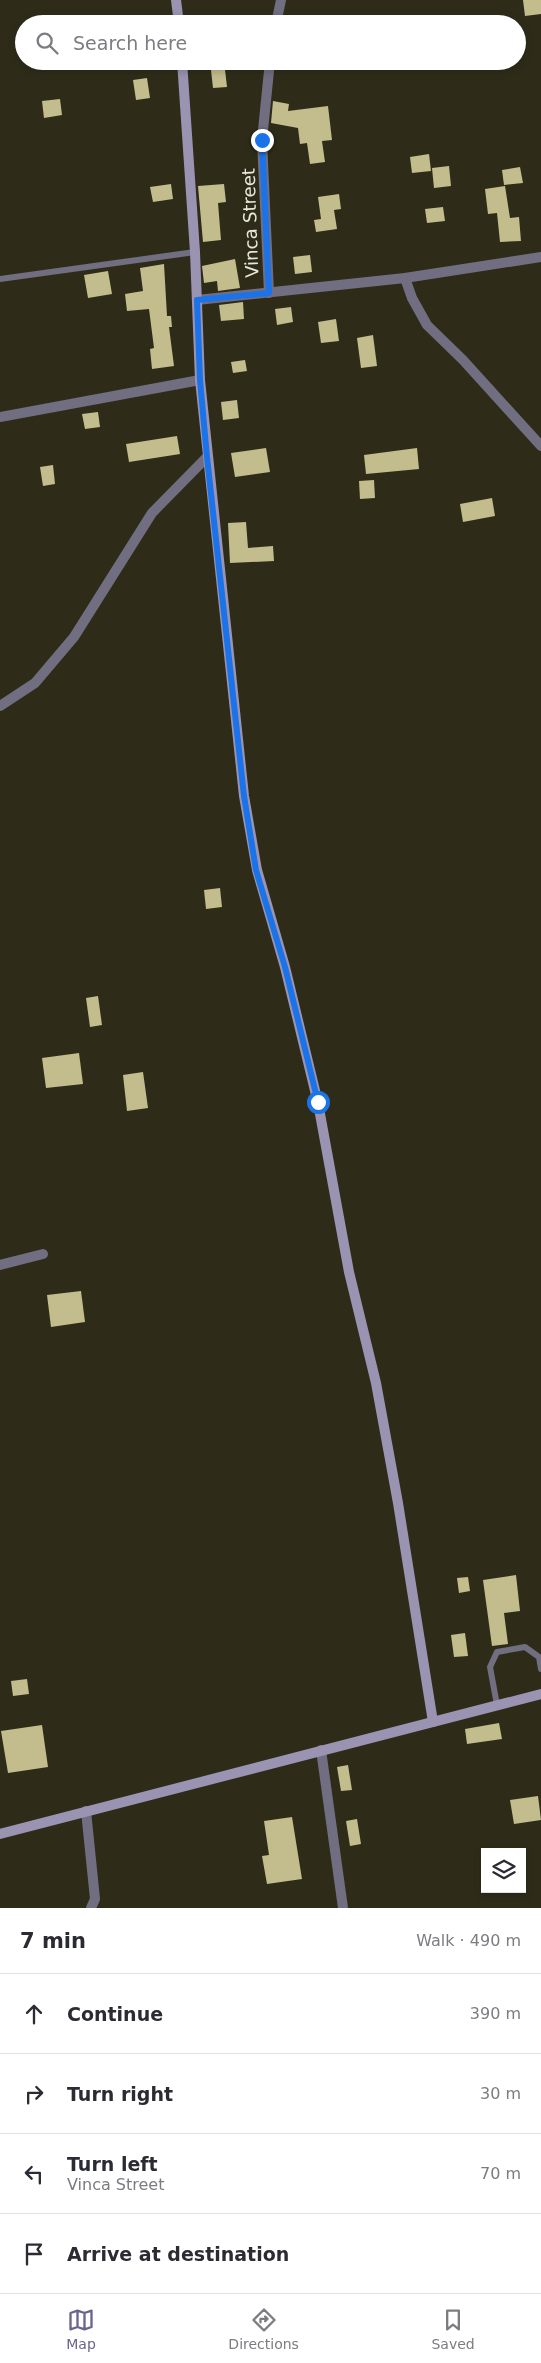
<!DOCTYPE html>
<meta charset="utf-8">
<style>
:root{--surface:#fff;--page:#f7f7f7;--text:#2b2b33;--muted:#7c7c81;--line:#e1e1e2;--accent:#6c648b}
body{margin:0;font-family:"DejaVu Sans",sans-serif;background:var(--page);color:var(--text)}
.controls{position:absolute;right:15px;bottom:15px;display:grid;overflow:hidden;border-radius:0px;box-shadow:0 2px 8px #0003}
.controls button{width:45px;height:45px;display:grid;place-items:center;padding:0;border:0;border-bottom:1px solid var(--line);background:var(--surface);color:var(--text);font:25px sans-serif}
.stop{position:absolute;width:15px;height:15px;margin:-11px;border:4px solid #1a73e8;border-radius:50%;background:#fff}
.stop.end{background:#1a73e8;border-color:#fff;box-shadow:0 1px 5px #0008}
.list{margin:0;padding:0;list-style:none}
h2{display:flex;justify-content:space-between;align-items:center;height:65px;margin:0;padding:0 20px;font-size:21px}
h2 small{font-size:16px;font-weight:400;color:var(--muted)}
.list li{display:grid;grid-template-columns:32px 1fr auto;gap:15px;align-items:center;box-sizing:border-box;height:80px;padding:0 20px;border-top:1px solid var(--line)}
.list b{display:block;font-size:19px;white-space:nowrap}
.list p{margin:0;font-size:16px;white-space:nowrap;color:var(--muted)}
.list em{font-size:16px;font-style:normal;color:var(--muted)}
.icon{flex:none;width:28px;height:28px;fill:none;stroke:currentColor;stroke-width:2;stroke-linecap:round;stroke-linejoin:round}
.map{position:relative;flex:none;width:541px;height:1908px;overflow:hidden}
.search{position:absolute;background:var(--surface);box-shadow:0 2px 8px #0003;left:15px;right:15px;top:15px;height:55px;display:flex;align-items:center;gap:12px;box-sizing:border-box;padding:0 18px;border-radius:28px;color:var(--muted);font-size:19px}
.sheet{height:385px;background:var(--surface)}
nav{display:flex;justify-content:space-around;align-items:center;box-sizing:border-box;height:70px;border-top:1px solid var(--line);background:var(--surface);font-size:14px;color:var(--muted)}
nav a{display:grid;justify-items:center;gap:2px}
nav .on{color:var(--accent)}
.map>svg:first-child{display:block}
.building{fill:#c3bd8d}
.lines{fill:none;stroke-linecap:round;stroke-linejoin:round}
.lane{stroke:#726e81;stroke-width:6}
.street{stroke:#726e81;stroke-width:10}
.secondary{stroke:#9a94b2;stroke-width:10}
.route{stroke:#1a73e8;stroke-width:6}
.labels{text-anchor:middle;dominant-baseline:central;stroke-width:5;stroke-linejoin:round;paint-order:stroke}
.street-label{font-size:18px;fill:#e8e7db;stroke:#2e2c19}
</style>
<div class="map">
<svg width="541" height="1908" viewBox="0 0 541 1908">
<rect width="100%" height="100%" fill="#2e2c19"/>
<g class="building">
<path d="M 523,0 L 541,0 L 541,14 L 525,16 Z"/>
<path d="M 210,61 L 224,61 L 227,87 L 213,88 Z"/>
<path d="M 147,78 L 150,98 L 136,100 L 133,80 Z"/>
<path d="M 60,99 L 62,115 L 44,118 L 42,101 Z"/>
<path d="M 273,101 L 289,104 L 288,111 L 328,106 L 332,140 L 322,141 L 325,162 L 310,164 L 307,143 L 300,144 L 298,128 L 271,123 Z"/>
<path d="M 429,154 L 431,171 L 412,173 L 410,157 Z"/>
<path d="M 449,166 L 451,186 L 434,188 L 432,168 Z"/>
<path d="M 520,167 L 523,183 L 504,185 L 502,170 Z"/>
<path d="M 171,184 L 173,199 L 153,202 L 150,187 Z"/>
<path d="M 224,184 L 226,202 L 218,203 L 221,240 L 203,242 L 198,186 Z"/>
<path d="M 505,186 L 510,218 L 519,217 L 521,241 L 500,242 L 497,213 L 488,214 L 485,189 Z"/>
<path d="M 339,194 L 341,209 L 334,210 L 337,229 L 316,232 L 314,220 L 321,219 L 318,197 Z"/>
<path d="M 443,207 L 445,221 L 427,223 L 425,209 Z"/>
<path d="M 310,255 L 312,272 L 295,274 L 293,257 Z"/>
<path d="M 235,259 L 240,288 L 218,291 L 217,281 L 204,283 L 202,266 Z"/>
<path d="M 164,264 L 167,316 L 171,316 L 172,327 L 169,327 L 174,366 L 152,369 L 150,349 L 154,348 L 149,309 L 127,311 L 125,294 L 143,291 L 140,268 Z"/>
<path d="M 108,271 L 112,294 L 88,298 L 84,275 Z"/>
<path d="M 243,302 L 244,319 L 221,321 L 219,305 Z"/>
<path d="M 291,307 L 293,322 L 277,325 L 275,309 Z"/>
<path d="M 336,319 L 339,341 L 321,343 L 318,322 Z"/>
<path d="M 373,335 L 377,366 L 361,368 L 357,338 Z"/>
<path d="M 245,360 L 247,371 L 233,373 L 231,362 Z"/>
<path d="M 237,400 L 239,418 L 223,420 L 221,402 Z"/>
<path d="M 98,412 L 100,427 L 85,429 L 82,414 Z"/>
<path d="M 177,436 L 180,454 L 129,462 L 126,444 Z"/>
<path d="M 266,448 L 270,472 L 235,477 L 231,453 Z"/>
<path d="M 417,448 L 419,469 L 366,474 L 364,455 Z"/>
<path d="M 53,465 L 55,484 L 43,486 L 40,467 Z"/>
<path d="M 374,480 L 375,498 L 360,499 L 359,481 Z"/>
<path d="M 492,498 L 495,516 L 463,522 L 460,504 Z"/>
<path d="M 246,522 L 248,548 L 273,546 L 274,561 L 230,563 L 228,523 Z"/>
<path d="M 220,888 L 222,907 L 206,909 L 204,890 Z"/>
<path d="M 98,996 L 102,1025 L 90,1027 L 86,998 Z"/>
<path d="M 79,1053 L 83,1084 L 46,1088 L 42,1058 Z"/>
<path d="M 143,1072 L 148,1108 L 127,1111 L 123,1075 Z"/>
<path d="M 81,1291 L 85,1322 L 51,1327 L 47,1295 Z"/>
<path d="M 516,1575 L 520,1611 L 504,1613 L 508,1644 L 492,1646 L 483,1580 Z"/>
<path d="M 468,1577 L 470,1591 L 459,1593 L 457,1578 Z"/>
<path d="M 465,1633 L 468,1656 L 454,1657 L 451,1635 Z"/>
<path d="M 27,1679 L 29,1694 L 13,1696 L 11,1681 Z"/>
<path d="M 499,1723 L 502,1739 L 467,1744 L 465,1729 Z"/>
<path d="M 42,1725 L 48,1767 L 8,1773 L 1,1731 Z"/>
<path d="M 348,1765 L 352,1790 L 341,1791 L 337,1767 Z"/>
<path d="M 538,1796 L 541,1820 L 514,1824 L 510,1800 Z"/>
<path d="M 292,1817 L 302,1879 L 267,1884 L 262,1856 L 269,1855 L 264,1821 Z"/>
<path d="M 357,1819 L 361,1844 L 350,1846 L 346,1821 Z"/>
</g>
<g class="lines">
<g class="lane">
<path d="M 0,279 L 195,252"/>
<path d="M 497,1705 L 490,1667 L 497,1652 L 525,1647 L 539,1657 L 541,1669"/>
</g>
<g class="street">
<path d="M 276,24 L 281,0"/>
<path d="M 405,278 L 412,298 L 427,325 L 463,360 L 541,446"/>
<path d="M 269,293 L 262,140 L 270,61"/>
<path d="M 197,300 L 405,278 L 541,257"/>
<path d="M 0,417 L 200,380"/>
<path d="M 0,706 L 35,683 L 74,637 L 152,513 L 207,457"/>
<path d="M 0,1265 L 43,1254"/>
<path d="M 321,1750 L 343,1908"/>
<path d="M 86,1811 L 95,1899 L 91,1908"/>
</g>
<g class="secondary">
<path d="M 176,0 L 179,24"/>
<path d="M 182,61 L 195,252 L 200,380 L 244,796 L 257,870 L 285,967 L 318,1103 L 349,1272 L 376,1383 L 398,1503 L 433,1722"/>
<path d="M 0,1834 L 541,1694"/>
</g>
</g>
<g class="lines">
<path class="route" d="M 262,140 L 269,293 L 197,300 L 200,380 L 207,457 L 244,796 L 256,870 L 285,967 L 318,1102"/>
</g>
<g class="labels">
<g class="street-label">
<text transform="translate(250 223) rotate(-92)">Vinca Street</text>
</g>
</g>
</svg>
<div class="controls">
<button><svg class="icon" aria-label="layers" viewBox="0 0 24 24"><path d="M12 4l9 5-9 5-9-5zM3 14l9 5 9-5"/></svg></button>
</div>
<div class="stop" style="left:318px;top:1102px"></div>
<div class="stop end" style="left:262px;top:140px"></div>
<div class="search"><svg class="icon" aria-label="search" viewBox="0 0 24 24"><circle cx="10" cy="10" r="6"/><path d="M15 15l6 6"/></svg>Search here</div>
</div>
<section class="sheet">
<h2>7 min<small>Walk · 490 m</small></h2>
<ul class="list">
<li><svg class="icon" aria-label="ahead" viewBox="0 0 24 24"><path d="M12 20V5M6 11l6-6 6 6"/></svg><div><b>Continue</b></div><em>390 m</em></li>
<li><svg class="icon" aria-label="right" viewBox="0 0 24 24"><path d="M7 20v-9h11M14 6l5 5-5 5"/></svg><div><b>Turn right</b></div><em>30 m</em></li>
<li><svg class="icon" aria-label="left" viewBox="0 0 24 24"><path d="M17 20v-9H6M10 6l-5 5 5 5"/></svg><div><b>Turn left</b><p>Vinca Street</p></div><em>70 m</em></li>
<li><svg class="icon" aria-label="arrive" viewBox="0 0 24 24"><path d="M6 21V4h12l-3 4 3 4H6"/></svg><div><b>Arrive at destination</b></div></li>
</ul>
</section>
<nav>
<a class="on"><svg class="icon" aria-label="map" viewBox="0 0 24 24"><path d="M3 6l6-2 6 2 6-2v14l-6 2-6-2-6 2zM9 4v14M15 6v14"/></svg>Map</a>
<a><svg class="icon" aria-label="directions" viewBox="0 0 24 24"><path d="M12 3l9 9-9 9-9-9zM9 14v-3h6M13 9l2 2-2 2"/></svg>Directions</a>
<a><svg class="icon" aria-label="saved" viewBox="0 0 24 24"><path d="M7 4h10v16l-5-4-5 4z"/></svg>Saved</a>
</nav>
